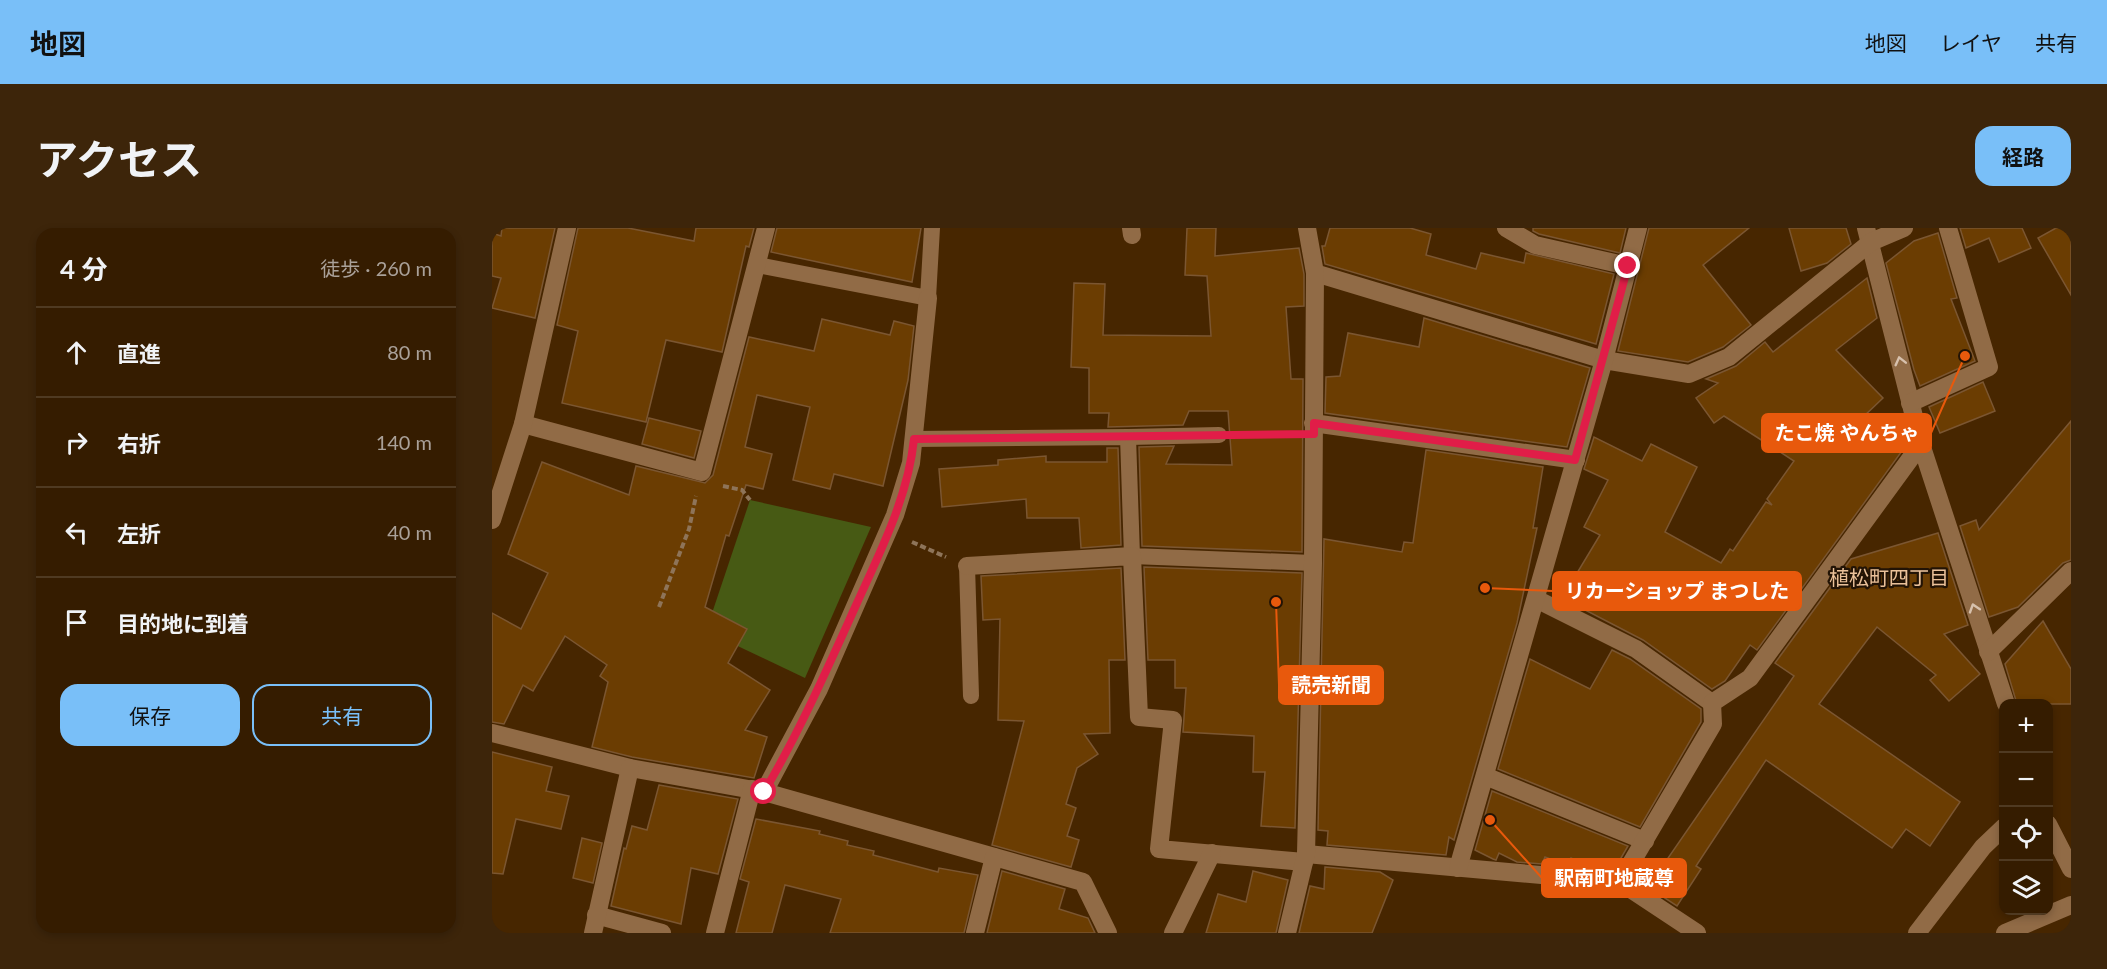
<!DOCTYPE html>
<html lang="ja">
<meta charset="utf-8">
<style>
:root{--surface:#351c00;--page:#3d250a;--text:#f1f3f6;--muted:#aaa199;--line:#4f3a22;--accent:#79bff8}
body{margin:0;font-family:Lato,"Noto Sans JP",sans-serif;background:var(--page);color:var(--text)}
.controls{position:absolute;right:18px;bottom:18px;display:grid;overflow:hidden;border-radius:12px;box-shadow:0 3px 9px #0003}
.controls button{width:54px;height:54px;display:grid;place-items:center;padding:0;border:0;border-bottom:2px solid var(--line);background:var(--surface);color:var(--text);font:30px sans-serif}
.stop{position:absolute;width:18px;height:18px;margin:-14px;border:4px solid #e11d48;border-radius:50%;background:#fff}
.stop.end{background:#e11d48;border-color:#fff;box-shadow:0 2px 6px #0008}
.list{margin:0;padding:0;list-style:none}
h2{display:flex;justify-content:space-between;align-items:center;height:78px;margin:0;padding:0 24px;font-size:26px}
h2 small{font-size:20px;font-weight:400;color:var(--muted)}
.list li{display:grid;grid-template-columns:39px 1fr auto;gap:18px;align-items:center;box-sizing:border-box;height:90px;padding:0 24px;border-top:2px solid var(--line)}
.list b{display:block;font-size:22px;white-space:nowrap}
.list em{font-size:20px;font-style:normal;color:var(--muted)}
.actions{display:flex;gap:12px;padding:18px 24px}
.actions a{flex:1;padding:14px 0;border:2px solid var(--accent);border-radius:18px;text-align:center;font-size:21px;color:var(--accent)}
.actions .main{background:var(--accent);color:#111}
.icon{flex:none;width:33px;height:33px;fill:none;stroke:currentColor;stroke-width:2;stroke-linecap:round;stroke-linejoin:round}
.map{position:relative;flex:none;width:1579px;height:705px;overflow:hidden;border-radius:18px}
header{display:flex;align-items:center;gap:36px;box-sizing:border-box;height:84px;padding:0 30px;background:var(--accent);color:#111}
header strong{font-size:28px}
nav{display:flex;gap:33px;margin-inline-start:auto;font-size:21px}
.intro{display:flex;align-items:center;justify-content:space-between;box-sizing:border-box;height:144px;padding:0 36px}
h1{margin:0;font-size:42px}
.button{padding:15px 27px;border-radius:18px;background:var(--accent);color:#111;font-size:21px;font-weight:700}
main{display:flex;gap:36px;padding:0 36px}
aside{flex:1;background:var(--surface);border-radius:18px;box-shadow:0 3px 9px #0003}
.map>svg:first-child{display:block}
.green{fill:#475a14}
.building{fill:#6b3d02;stroke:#7b5631;stroke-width:1.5}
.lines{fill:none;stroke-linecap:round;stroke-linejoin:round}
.path{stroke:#8e7459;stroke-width:4;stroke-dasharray:6 3;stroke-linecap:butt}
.lane{stroke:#916b46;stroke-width:16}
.street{stroke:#916b46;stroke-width:18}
.secondary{stroke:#916b46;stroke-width:18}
.oneway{stroke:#d7c1ad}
.route{stroke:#e11d48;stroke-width:8}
.labels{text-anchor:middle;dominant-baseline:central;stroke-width:4.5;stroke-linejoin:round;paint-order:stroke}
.neighbourhood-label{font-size:20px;fill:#ebc199;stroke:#221305}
.leader{fill:none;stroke:#e8590c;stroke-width:2}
.callout-dot{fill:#e8590c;stroke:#221305;stroke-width:2}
.callout{fill:#e8590c;stroke:#e8590c;stroke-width:2}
.callout-label{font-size:20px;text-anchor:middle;font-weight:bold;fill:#fff}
</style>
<header>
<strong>地図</strong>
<nav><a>地図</a><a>レイヤ</a><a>共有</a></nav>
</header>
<div class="intro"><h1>アクセス</h1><a class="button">経路</a></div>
<main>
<aside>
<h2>4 分<small>徒歩 · 260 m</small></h2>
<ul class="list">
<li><svg class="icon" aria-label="ahead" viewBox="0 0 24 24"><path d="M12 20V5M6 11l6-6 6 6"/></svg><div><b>直進</b></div><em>80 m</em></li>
<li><svg class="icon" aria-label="right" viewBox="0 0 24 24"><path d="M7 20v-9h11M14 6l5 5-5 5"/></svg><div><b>右折</b></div><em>140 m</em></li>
<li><svg class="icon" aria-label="left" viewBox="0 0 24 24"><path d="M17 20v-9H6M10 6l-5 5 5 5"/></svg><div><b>左折</b></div><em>40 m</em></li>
<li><svg class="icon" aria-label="arrive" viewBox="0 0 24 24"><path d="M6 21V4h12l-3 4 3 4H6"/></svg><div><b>目的地に到着</b></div></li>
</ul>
<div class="actions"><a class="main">保存</a><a>共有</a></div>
</aside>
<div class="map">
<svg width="1579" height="705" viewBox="0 0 1579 705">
<rect width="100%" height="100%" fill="#472600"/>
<path class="green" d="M 258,272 L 379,299 L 313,450 L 214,403 Z"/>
<g class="building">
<path d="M 10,0 L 63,0 L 43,90 L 0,80 L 9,50 L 0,48 L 0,5 L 9,8 Z"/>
<path d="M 86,0 L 136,0 L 202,13 L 204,0 L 262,0 L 257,19 L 254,18 L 230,124 L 174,112 L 154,194 L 70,175 L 86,103 L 65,97 Z"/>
<path d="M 285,0 L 429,0 L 420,54 L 279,24 Z"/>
<path d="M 695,0 L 724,0 L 723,28 L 807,20 L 812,46 L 812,78 L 794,79 L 799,151 L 811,151 L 810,324 L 650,318 L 647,219 L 682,218 L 674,236 L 740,237 L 736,183 L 697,183 L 691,197 L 616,199 L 617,185 L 597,185 L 597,140 L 579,139 L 582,55 L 613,56 L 611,107 L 719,108 L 715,48 L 693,47 Z"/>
<path d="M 838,0 L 918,0 L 939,6 L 934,27 L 984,41 L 989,25 L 1032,35 L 1034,25 L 1122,46 L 1104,116 L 833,36 L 830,18 L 833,18 Z"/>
<path d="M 1041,0 L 1134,0 L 1128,25 L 1047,6 L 1041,3 Z"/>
<path d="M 1157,0 L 1257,0 L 1211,37 L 1259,97 L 1231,119 L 1196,134 L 1126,123 Z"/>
<path d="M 1297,0 L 1354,0 L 1359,16 L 1335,35 L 1309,43 Z"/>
<path d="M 1468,0 L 1530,0 L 1539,20 L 1507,34 L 1497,10 L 1474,20 Z"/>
<path d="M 1564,0 L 1579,0 L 1579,67 L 1546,10 Z"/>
<path d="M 1446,5 L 1465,70 L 1459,71 L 1483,133 L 1428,158 L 1422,142 L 1394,35 L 1422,13 Z"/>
<path d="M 1375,50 L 1385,90 L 1344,122 L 1391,170 L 1368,192 L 1410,223 L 1265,422 L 1258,417 L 1233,453 L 1220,461 L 1151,412 L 1070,370 L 1108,307 L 1092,299 L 1116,252 L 1092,241 L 1102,209 L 1150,233 L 1159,216 L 1205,239 L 1173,304 L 1229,335 L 1238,321 L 1241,323 L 1274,274 L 1280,277 L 1275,271 L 1302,233 L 1232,188 L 1222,195 L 1204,170 L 1226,155 L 1214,151 L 1244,138 L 1273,114 L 1281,124 Z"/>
<path d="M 932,90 L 1098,140 L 1075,219 L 833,185 L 834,149 L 848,148 L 856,105 L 927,119 Z"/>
<path d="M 330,91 L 398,107 L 402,93 L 422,98 L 416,152 L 391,258 L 342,246 L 338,261 L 301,252 L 318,179 L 265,167 L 253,219 L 280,226 L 271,261 L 254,257 L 237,308 L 234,307 L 213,379 L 255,401 L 236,435 L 278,462 L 253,502 L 275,509 L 262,550 L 140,529 L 100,519 L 116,454 L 108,448 L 115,437 L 73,408 L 41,463 L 31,457 L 12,496 L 0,494 L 0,385 L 29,401 L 56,345 L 16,326 L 50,234 L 137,267 L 144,238 L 213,255 L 221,247 L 257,109 L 322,123 Z"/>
<path d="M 1491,154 L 1503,183 L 1448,205 L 1437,179 Z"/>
<path d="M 157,190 L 209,203 L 202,230 L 150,216 Z"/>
<path d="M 1579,193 L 1579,332 L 1571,335 L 1526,379 L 1497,389 L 1468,298 L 1484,292 L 1487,302 Z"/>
<path d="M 615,220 L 626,220 L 629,317 L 589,320 L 587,290 L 535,290 L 534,271 L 450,279 L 447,241 L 506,237 L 506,232 L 554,228 L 554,234 L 615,234 Z"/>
<path d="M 934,222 L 1051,239 L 1041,300 L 1045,300 L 1025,395 L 962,612 L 957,609 L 954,627 L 835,617 L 836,603 L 826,602 L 832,311 L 910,324 L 912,314 L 921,315 Z"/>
<path d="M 1446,305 L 1476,397 L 1452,406 L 1488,446 L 1457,473 L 1438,452 L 1444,447 L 1385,399 L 1327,476 L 1468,574 L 1438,618 L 1414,601 L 1400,620 L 1274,532 L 1204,638 L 1209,641 L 1185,678 L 1156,659 L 1302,448 L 1283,435 L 1359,331 Z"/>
<path d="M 652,339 L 810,345 L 803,600 L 769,598 L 773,544 L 761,544 L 762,508 L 691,504 L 694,460 L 683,460 L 683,432 L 656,432 Z"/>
<path d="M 629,340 L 633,432 L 617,432 L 618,505 L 592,506 L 606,526 L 585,540 L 574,576 L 584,580 L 575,608 L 587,612 L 579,639 L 500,617 L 532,493 L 506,492 L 508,391 L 491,392 L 489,348 Z"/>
<path d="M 1551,393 L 1579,441 L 1579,476 L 1525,476 L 1513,436 Z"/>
<path d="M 1120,422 L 1138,431 L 1209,481 L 1209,494 L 1148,599 L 1006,541 L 1038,431 L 1098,461 Z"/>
<path d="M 0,524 L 60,539 L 54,563 L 77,568 L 69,601 L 24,591 L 11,646 L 0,645 Z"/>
<path d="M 167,557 L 246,571 L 226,646 L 199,640 L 189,696 L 119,678 L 132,620 L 134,621 L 140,598 L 155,602 Z"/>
<path d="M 1000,563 L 1136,618 L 1122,642 L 1102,640 L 1079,630 L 1076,638 L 1053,629 L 1050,636 L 1025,634 L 1007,625 L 1004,632 L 1001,631 L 983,622 Z"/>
<path d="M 264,591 L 328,603 L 327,606 L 356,613 L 355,617 L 382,623 L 381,627 L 446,644 L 447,640 L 486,647 L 472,705 L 338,705 L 349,671 L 293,657 L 280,705 L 244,705 L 257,654 L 248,651 Z"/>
<path d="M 90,610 L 110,615 L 101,655 L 81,650 Z"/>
<path d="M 833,639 L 888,644 L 901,652 L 880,705 L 807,705 L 818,658 L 832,661 Z"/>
<path d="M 510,643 L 573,661 L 567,681 L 596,690 L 603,705 L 495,705 Z"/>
<path d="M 761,643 L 796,652 L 784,705 L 714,705 L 726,666 L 754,674 Z"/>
</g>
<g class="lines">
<g class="path">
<path d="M 749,207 L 796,206"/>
<path d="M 231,258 L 250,262 L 258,272"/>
<path d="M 420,314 L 454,329"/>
<path d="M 167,379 L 197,301 L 204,268"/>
</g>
<g class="lane">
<path d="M 266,37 L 436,70 L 440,0"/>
<path d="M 636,209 L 727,207"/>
<path d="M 422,211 L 636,209 L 640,328 L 821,335"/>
<path d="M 475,338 L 479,468"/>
</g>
<g class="street">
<path d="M 639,0 L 640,7"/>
<path d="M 1014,0 L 1043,17 L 1136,38"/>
<path d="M 1374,0 L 1429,216 L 1514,476"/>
<path d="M 823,45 L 1112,132 L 1197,146 L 1237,129 L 1379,14 L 1412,0"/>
<path d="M 1418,175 L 1497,139 L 1456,0"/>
<path d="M 821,195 L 1084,232"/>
<path d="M 31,196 L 210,244 L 274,0"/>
<path d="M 0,292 L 31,196 L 75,0"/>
<path d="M 475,338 L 640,328 L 647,489 L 681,492 L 667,621 L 812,634"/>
<path d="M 1044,371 L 1144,421 L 1220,475"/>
<path d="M 1496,424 L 1579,343"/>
<path d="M 0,505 L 138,540 L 272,564 L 591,654 L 616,705"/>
<path d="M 993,548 L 1153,613"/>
<path d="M 272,564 L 327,461 L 403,287 L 419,235 L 436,70"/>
<path d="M 1556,596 L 1579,641"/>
<path d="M 814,626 L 1128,654 L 1205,705"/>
<path d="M 966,640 L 1112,132 L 1146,0"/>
<path d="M 1128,654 L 1221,496 L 1220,475 L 1258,450 L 1429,216"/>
<path d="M 104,687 L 170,705"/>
<path d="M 101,705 L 138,540"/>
<path d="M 223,705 L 260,561"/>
<path d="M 483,705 L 502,629"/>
<path d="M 681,705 L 720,625"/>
<path d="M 795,705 L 814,626 L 821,335 L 823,45 L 815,0"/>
</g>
<g class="secondary">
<path d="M 1425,705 L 1491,619 L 1512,599"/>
<path d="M 1513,705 L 1579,677"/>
</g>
</g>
<defs><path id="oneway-chevron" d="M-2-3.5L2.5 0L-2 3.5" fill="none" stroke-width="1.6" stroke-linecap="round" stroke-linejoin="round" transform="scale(1.5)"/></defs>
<g class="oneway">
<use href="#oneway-chevron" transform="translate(1408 133) rotate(-104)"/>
<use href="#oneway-chevron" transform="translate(1482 380) rotate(-108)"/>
</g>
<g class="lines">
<path class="route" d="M 272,564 C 308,503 336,439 365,375 C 389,322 416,269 422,211 L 822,206 L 822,195 L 1083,232 L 1136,38"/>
</g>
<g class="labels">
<g class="neighbourhood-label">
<text x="1397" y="349">植松町四丁目</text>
</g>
</g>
<path class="leader" d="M1473 128L1439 205M993 360L1061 363M784 374L787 457M998 592L1050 650"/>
<g class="callout-dot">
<circle cx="1473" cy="128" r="6"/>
<circle cx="993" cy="360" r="6"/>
<circle cx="784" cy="374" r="6"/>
<circle cx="998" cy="592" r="6"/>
</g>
<g class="callout">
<rect x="1270" y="186" width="169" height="38" rx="6"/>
<rect x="1061" y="344" width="248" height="38" rx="6"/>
<rect x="787" y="438" width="104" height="38" rx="6"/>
<rect x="1050" y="631" width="144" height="38" rx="6"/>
</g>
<g class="callout-label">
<text x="1355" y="212">たこ焼 やんちゃ</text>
<text x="1185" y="370">リカーショップ まつした</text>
<text x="839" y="464">読売新聞</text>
<text x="1122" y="657">駅南町地蔵尊</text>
</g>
</svg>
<div class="controls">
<button>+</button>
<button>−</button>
<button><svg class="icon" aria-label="locate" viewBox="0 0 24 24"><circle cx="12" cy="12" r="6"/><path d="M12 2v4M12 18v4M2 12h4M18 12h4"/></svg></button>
<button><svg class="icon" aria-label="layers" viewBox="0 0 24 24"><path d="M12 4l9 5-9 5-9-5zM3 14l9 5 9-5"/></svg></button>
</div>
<div class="stop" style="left:272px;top:564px"></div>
<div class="stop end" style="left:1136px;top:38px"></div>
</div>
</main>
